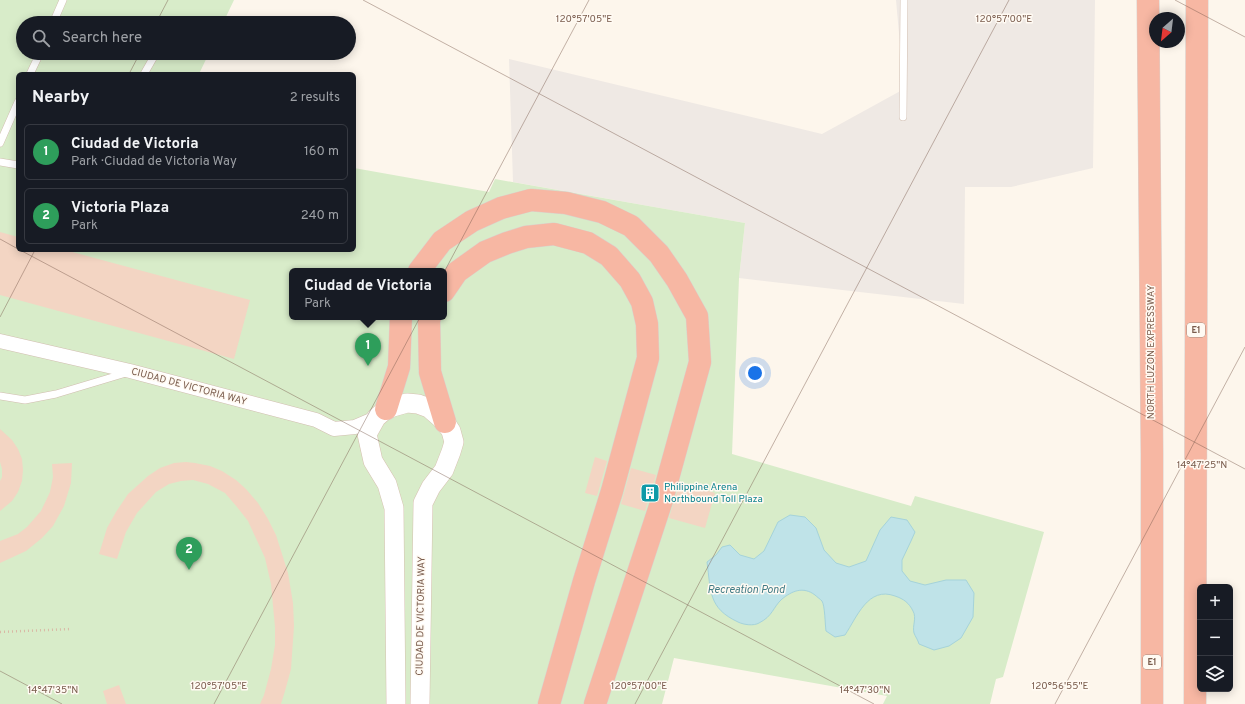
<!DOCTYPE html>
<meta charset="utf-8">
<style>
:root{--surface:#171b24;--page:#20242c;--text:#f1f3f6;--muted:#9ea1a6;--line:#363941;--accent:#0b8043}
body{margin:0;font-family:Overpass,sans-serif;background:var(--page);color:var(--text)}
.controls{position:absolute;right:12px;bottom:12px;display:grid;overflow:hidden;border-radius:6px;box-shadow:0 2px 10px #0003}
.controls button{width:36px;height:36px;display:grid;place-items:center;padding:0;border:0;border-bottom:1px solid var(--line);background:var(--surface);color:var(--text);font:20px sans-serif}
.compass{position:absolute;left:1149px;top:12px;width:36px;height:36px;border-radius:50%;background:var(--surface);box-shadow:0 2px 10px #0003;rotate:208deg}
.you{position:absolute;left:755px;top:373px;width:14px;height:14px;margin:-10px;border:3px solid #fff;border-radius:50%;background:#1a73e8;box-shadow:0 0 0 6px #1a73e833}
.badge{display:grid;place-items:center;width:26px;height:26px;border-radius:50%;background:var(--accent);color:#fff;font-size:13px;font-weight:700}
.pin{position:absolute;translate:-50% -33px;filter:drop-shadow(0 1px 2px #0008)}
.pin::after{content:'';position:absolute;top:21px;width:14px;height:12px;background:inherit;clip-path:polygon(0 0,100% 0,50% 100%)}
.popup{position:absolute;left:289px;top:268px;width:158px;height:52px;box-sizing:border-box;display:grid;place-content:center;border-radius:6px;background:var(--surface);filter:drop-shadow(0 1px 3px #0005);font-size:13px;white-space:nowrap;color:var(--muted)}
.popup b{font-size:15px;color:var(--text)}
.popup::after{content:'';position:absolute;left:50%;top:100%;margin-left:-8px;border:8px solid transparent;border-top-color:var(--surface)}
.list{margin:0;padding:0;list-style:none}
h2{display:flex;justify-content:space-between;align-items:center;height:52px;margin:0;padding:0 16px;font-size:17px}
h2 small{font-size:13px;font-weight:400;color:var(--muted)}
.list li{display:grid;grid-template-columns:26px 1fr auto;gap:12px;align-items:center;box-sizing:border-box;height:56px;margin:0 8px 8px;padding:0 8px;border:1px solid var(--line);border-radius:6px}
.list b{display:block;font-size:15px;white-space:nowrap}
.list p{margin:0;font-size:13px;white-space:nowrap;color:var(--muted)}
.list em{font-size:13px;font-style:normal;color:var(--muted)}
.icon{flex:none;width:22px;height:22px;fill:none;stroke:currentColor;stroke-width:2;stroke-linecap:round;stroke-linejoin:round}
.map{position:relative;flex:none;width:1245px;height:704px;overflow:hidden}
.search{position:absolute;background:var(--surface);box-shadow:0 2px 10px #0003;left:16px;top:16px;width:340px;height:44px;display:flex;align-items:center;gap:10px;box-sizing:border-box;padding:0 14px;border-radius:22px;color:var(--muted);font-size:15px}
.panel{position:absolute;background:var(--surface);box-shadow:0 2px 10px #0003;left:16px;top:72px;width:340px;height:180px;border-radius:6px}
.map>svg:first-child{display:block}
.industrial{fill:#efe9e4}
.green{fill:#d8ecc9;fill-rule:evenodd}
.water{fill:#bfe3e8;stroke:#a5d3da}
.building{fill:#f3d5c3}
.lines{fill:none;stroke-linecap:round;stroke-linejoin:round}
.service-casing{stroke:#d1beb0;stroke-width:8}
.minor-casing{stroke:#d1beb0;stroke-width:15}
.secondary-casing{stroke:#d6c0b0;stroke-width:20}
.motorway-casing{stroke:#dad1cd;stroke-width:23}
.path{stroke:#d9b8a5;stroke-width:2.5;stroke-dasharray:1 3;stroke-linecap:butt}
.service{stroke:#fff;stroke-width:7}
.minor{stroke:#fff;stroke-width:14}
.secondary{stroke:#fff;stroke-width:19}
.motorway{stroke:#f7b7a3;stroke-width:22}
.ticks{fill:none;stroke:#7a5c4d;stroke-width:1;stroke-opacity:0.45}
.labels{text-anchor:middle;dominant-baseline:central;stroke-width:3;stroke-linejoin:round;paint-order:stroke}
.shield{fill:#fffaf3;stroke:#a28b7f;stroke-width:1}
.shield-label{font-size:9px;font-weight:bold;fill:#7a5c4d}
.street-label{font-size:10px;fill:#7a5c4d;stroke:#fffaf3}
.culture-label{font-size:10px;fill:#0d838f;stroke:#fffaf3;text-anchor:start}
.water-label{font-size:11px;font-style:italic;fill:#437c86;stroke:#fffaf3}
.ticks-label{font-size:10px;text-anchor:middle;fill:#7a5c4d;stroke:#fffaf3;stroke-width:3;stroke-linejoin:round;paint-order:stroke}
</style>
<div class="map">
<svg width="1245" height="704" viewBox="0 0 1245 704">
<rect width="100%" height="100%" fill="#fdf6ec"/>
<path class="industrial" d="M 896,0 L 1095,0 L 1093,168 L 1011,187 L 965,187 L 964,304 L 739,278 L 745,223 L 513,182 L 509,59 L 822,134 L 904,89 Z"/>
<path class="green" d="M 0,0 L 234,0 L 223,23 L 23,23 L 23,53 L 209,53 L 199,74 L 18,74 L 18,250 L 354,250 L 354,168 L 489,192 L 495,179 L 745,223 L 739,278 L 732,454 L 911,506 L 915,496 L 1044,532 L 1003,677 L 996,679 L 990,704 L 883,704 L 887,696 L 674,658 L 662,704 L 0,704 ZM 292,271 L 444,271 L 444,317 L 292,317 Z"/>
<path class="water" d="M 790,515 L 805,517 L 816,528 L 824,550 L 836,563 L 849,567 L 866,561 L 880,530 L 891,517 L 907,520 L 915,532 L 911,541 L 902,560 L 902,571 L 910,581 L 925,585 L 946,580 L 966,580 L 974,593 L 973,617 L 961,638 L 949,646 L 934,650 L 919,644 C 918,640 915,636 914,633 C 912,626 917,618 913,611 C 909,603 904,599 895,596 C 868,586 857,617 845,635 L 835,637 L 826,631 C 825,624 825,606 822,601 C 820,599 816,596 815,595 C 803,586 792,591 782,599 C 773,607 773,616 759,623 C 754,626 744,625 738,622 C 708,608 711,591 707,562 L 716,555 L 722,547 L 730,545 L 740,555 L 754,559 L 764,551 L 778,522 Z"/>
<g class="building">
<path d="M 0,232 L 18,237 L 18,250 L 65,250 L 250,300 L 234,359 L 0,295 Z"/>
<path d="M 0,429 L 12,440 L 18,449 L 22,459 L 23,470 L 22,481 L 18,492 L 12,501 L 0,511 L 0,481 L 2,477 L 2,469 L 0,462 Z"/>
<path d="M 595,457 L 607,461 L 597,496 L 585,493 Z"/>
<path d="M 186,462 L 195,463 L 210,466 L 222,471 L 236,480 L 246,489 L 258,503 L 268,519 L 276,535 L 288,573 L 293,603 L 294,626 L 291,669 L 285,691 L 281,704 L 260,704 L 264,695 L 271,669 L 275,645 L 275,627 L 273,606 L 271,584 L 265,558 L 248,521 L 237,507 L 225,493 L 208,484 L 193,480 L 181,481 L 169,484 L 156,492 L 137,513 L 126,532 L 117,559 L 99,554 L 107,528 L 116,512 L 128,494 L 148,476 L 160,468 L 174,463 Z"/>
<path d="M 72,463 L 71,483 L 64,506 L 53,526 L 42,538 L 26,551 L 0,563 L 0,541 L 18,534 L 27,527 L 41,511 L 50,492 L 53,477 L 52,464 Z"/>
<path d="M 631,468 L 656,475 L 645,511 L 621,504 Z"/>
<path d="M 680,482 L 715,493 L 705,528 L 669,518 Z"/>
<path d="M 119,685 L 126,704 L 107,704 L 103,691 Z"/>
</g>
<g class="lines">
<g class="service-casing">
<g id="service">
<path d="M 53,23 L 63,0"/>
<path d="M 30,74 L 40,53"/>
<path d="M 144,74 L 156,53"/>
<path d="M 903,117 L 904,0"/>
<path d="M 0,143 L 18,102"/>
<path d="M 0,162 L 18,165"/>
<path d="M 0,396 L 25,400 L 56,394 L 126,373"/>
</g>
</g>
<g class="minor-casing">
<path id="minor" d="M 0,341 L 130,371 L 316,420 L 334,429 L 355,427 L 376,418"/>
</g>
<g class="secondary-casing">
<path id="secondary" d="M 396,704 L 394,508 L 387,484 L 373,461 L 367,434 L 376,418 L 386,409 L 407,403 L 418,404 L 429,408 L 445,422 L 451,431 L 454,442 L 451,452 L 444,470 L 431,487 L 423,503 L 420,704"/>
</g>
<g class="motorway-casing">
<g id="motorway">
<path d="M 1148,0 L 1152,453 L 1152,704"/>
<path d="M 419,271 L 442,241 L 472,221 L 501,208 L 531,200 L 566,203 L 602,212 L 631,226 L 659,254 L 677,280 L 697,316 L 700,362 L 662,500 L 595,704"/>
<path d="M 444,291 L 457,272 L 485,252 L 507,243 L 526,237 L 554,234 L 588,243 L 609,256 L 630,280 L 642,302 L 647,324 L 648,358 L 612,491 L 584,581 L 549,704"/>
<path d="M 430,317 L 429,320 L 430,372 L 445,422"/>
<path d="M 386,409 L 399,367 L 401,317"/>
<path d="M 1195,704 L 1197,0"/>
</g>
</g>
<path class="path" d="M 0,632 L 71,629"/>
<use href="#service" class="service"/>
<use href="#minor" class="minor"/>
<use href="#secondary" class="secondary"/>
<use href="#motorway" class="motorway"/>
</g>
<path class="ticks" d="M 363,0 L 1245,469M 1175,0 L 1245,37M 156,23 L 168,0M 129,74 L 140,53M 0,239 L 18,249M 20,250 L 874,704M 0,317 L 35,250M 0,671 L 62,704M 214,704 L 589,0M 635,704 L 1009,0M 1055,704 L 1245,347"/>
<defs>
<g id="building-square" transform="scale(1)"><rect x="-9" y="-9" width="18" height="18" rx="4" fill="#0f9aa8" stroke="#fffaf3"/><path d="M-4-6H4V6H1V3H-1V6H-4ZM-2.5-4.3h1.7v1.8h-1.7ZM.8-4.3h1.7v1.8H.8ZM-2.5-1h1.7V.8h-1.7ZM.8-1h1.7V.8H.8Z" fill="#fff"/></g>
</defs>
<g fill-rule="evenodd">
<use href="#building-square" x="650" y="493"/>
</g>
<g class="labels">
<g class="shield">
<rect x="1187" y="323" width="18" height="14" rx="3"/>
<rect x="1143" y="655" width="18" height="14" rx="3"/>
</g>
<g class="shield-label">
<text x="1196" y="330">E1</text>
<text x="1152" y="662">E1</text>
</g>
<g class="street-label">
<text transform="translate(1151 352) rotate(-90)">NORTH LUZON EXPRESSWAY</text>
<text transform="translate(189 387) rotate(15)">CIUDAD DE VICTORIA WAY</text>
<text transform="translate(421 616) rotate(-89)">CIUDAD DE VICTORIA WAY</text>
</g>
<g class="culture-label">
<text x="664" y="487">Philippine Arena<tspan x="664" dy="12">Northbound Toll Plaza</tspan></text>
</g>
<g class="water-label">
<text x="746" y="590">Recreation Pond</text>
</g>
</g>
<g class="ticks-label">
<text x="584" y="22">120°57'05"E</text>
<text x="1004" y="22">120°57'00"E</text>
<text x="1202" y="468">14°47'25"N</text>
<text x="219" y="689">120°57'05"E</text>
<text x="639" y="689">120°57'00"E</text>
<text x="1060" y="689">120°56'55"E</text>
<text x="53" y="693">14°47'35"N</text>
<text x="865" y="693">14°47'30"N</text>
</g>
</svg>
<div class="controls">
<button>+</button>
<button>−</button>
<button><svg class="icon" aria-label="layers" viewBox="0 0 24 24"><path d="M12 4l9 5-9 5-9-5zM3 14l9 5 9-5"/></svg></button>
</div>
<svg class="compass" viewBox="-18 -18 36 36"><path d="M0-13l5 13h-10z" fill="#e53935"/><path d="M0 13l5-13h-10z" fill="#9ea1a6"/></svg>
<div class="you"></div>
<div class="pin badge" style="left:368px;top:366px;background:#2e9e5b">1</div>
<div class="popup"><b>Ciudad de Victoria</b>Park</div>
<div class="pin badge" style="left:189px;top:570px;background:#2e9e5b">2</div>
<div class="search"><svg class="icon" aria-label="search" viewBox="0 0 24 24"><circle cx="10" cy="10" r="6"/><path d="M15 15l6 6"/></svg>Search here</div>
<section class="panel">
<h2>Nearby<small>2 results</small></h2>
<ul class="list">
<li><span class="badge" style="background:#2e9e5b">1</span><div><b>Ciudad de Victoria</b><p>Park · Ciudad de Victoria Way</p></div><em>160 m</em></li>
<li><span class="badge" style="background:#2e9e5b">2</span><div><b>Victoria Plaza</b><p>Park</p></div><em>240 m</em></li>
</ul>
</section>
</div>
